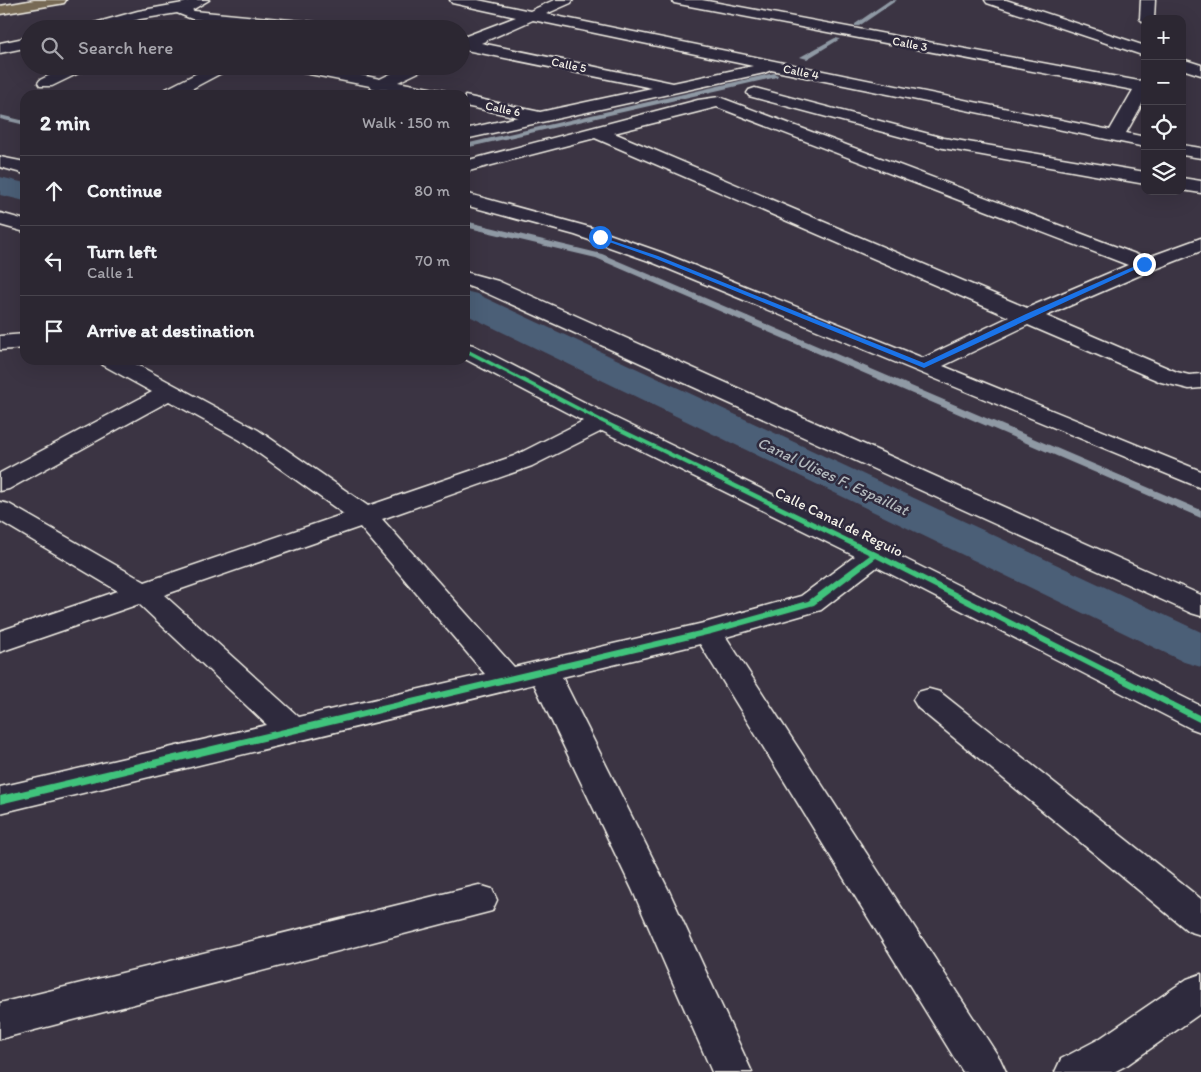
<!DOCTYPE html>
<meta charset="utf-8">
<style>
:root{--surface:#2c2732;--page:#38333e;--text:#f1f3f6;--muted:#a6a5ac;--line:#48444d}
body{margin:0;font-family:Itim,sans-serif;background:var(--page);color:var(--text)}
.controls{position:absolute;right:15px;top:15px;display:grid;overflow:hidden;border-radius:10px;box-shadow:0 5px 20px #0002}
.controls button{width:45px;height:45px;display:grid;place-items:center;padding:0;border:0;border-bottom:1px solid var(--line);background:var(--surface);color:var(--text);font:25px sans-serif}
.stop{position:absolute;width:15px;height:15px;margin:-11px;border:4px solid #1a73e8;border-radius:50%;background:#fff}
.stop.end{background:#1a73e8;border-color:#fff;box-shadow:0 1px 5px #0008}
.list{margin:0;padding:0;list-style:none}
h2{display:flex;justify-content:space-between;align-items:center;height:65px;margin:0;padding:0 20px;font-size:21px}
h2 small{font-size:16px;font-weight:400;color:var(--muted)}
.list li{display:grid;grid-template-columns:32px 1fr auto;gap:15px;align-items:center;box-sizing:border-box;height:70px;padding:0 20px;border-top:1px solid var(--line)}
.list b{display:block;font-size:19px;white-space:nowrap}
.list p{margin:0;font-size:16px;white-space:nowrap;color:var(--muted)}
.list em{font-size:16px;font-style:normal;color:var(--muted)}
.icon{flex:none;width:28px;height:28px;fill:none;stroke:currentColor;stroke-width:2;stroke-linecap:round;stroke-linejoin:round}
.map{position:relative;flex:none;width:1201px;height:1072px;overflow:hidden}
.search{position:absolute;background:var(--surface);box-shadow:0 5px 20px #0002;left:20px;top:20px;width:450px;height:55px;display:flex;align-items:center;gap:12px;box-sizing:border-box;padding:0 18px;border-radius:28px;color:var(--muted);font-size:19px}
.panel{position:absolute;background:var(--surface);box-shadow:0 5px 20px #0002;left:20px;top:90px;width:450px;height:275px;border-radius:15px}
.map>svg:first-child{display:block}
.lines{fill:none;stroke-linecap:round;stroke-linejoin:round}
.stream{fill:#8f99a4;fill-rule:evenodd}
.canal{fill:#4c5f77;fill-rule:evenodd}
.street-casing{stroke:#f4f1e8;stroke-width:3}
.secondary-casing{stroke:#f4f1e8;stroke-width:3}
.highway-casing{stroke:#f4f1e8;stroke-width:3}
.street{fill:#2f2a3d;fill-rule:evenodd}
.secondary{fill:#2f2a3d;fill-rule:evenodd}
.highway{fill:#776a54;fill-rule:evenodd}
.cycleway-casing{stroke:#2f2a3d;stroke-width:3}
.cycleway{fill:#40c37c;fill-rule:evenodd}
.route{fill:#1a73e8}
.labels{text-anchor:middle;dominant-baseline:central;stroke-width:5;stroke-linejoin:round;paint-order:stroke}
.far-street-label{font-size:12px;fill:#f4f1e8;stroke:#2f2a3d}
.street-label{font-size:15px;fill:#f4f1e8;stroke:#2f2a3d}
.water-label{font-size:16px;font-style:italic;fill:#b1b7bb;stroke:#2f2a3d}
</style>
<div class="map">
<svg width="1201" height="1072" viewBox="0 0 1201 1072">
<rect width="100%" height="100%" fill="#3b3443"/>
<filter id="ink" filterUnits="userSpaceOnUse"><feTurbulence type="fractalNoise" baseFrequency=".02" numOctaves="2"/><feDisplacementMap in="SourceGraphic" scale="10" xChannelSelector="R" yChannelSelector="G"/><feConvolveMatrix kernelMatrix="1 2 1 2 8 2 1 2 1" color-interpolation-filters="sRGB"/></filter>
<g filter="url(#ink)">
<g class="lines">
<g class="stream">
<path d="M 890,0 L 897,0 L 859,26 L 855,26 L 855,24 Z"/>
<path d="M 835,38 L 840,39 L 807,59 L 800,57 Z"/>
<path d="M 774,73 L 778,75 L 777,77 L 465,148 L 465,144 Z"/>
<path d="M 0,115 L 25,121 L 25,125 L 0,119 Z"/>
<path d="M 465,221 L 602,254 L 1201,510 L 1201,518 L 596,258 L 465,227 Z"/>
</g>
<g class="canal">
<path d="M 0,177 L 25,183 L 25,201 L 0,195 Z"/>
<path d="M 465,291 L 477,294 L 1201,632 L 1201,667 L 1184,662 L 465,314 Z"/>
</g>
<g class="street-casing">
<g id="street">
<path d="M 191,0 L 209,0 L 192,10 L 194,11 L 343,25 L 348,26 L 350,29 L 293,29 L 192,19 L 177,13 L 140,19 L 106,29 L 82,29 L 84,26 L 138,11 L 183,3 Z"/>
<path d="M 450,0 L 478,0 L 530,11 L 554,0 L 573,0 L 571,3 L 546,14 L 1110,130 L 1133,90 L 679,4 L 674,3 L 672,0 L 702,0 L 1139,81 L 1145,79 L 1145,99 L 1126,133 L 1145,137 L 1145,147 L 771,70 L 764,73 L 465,139 L 465,129 L 518,117 L 465,106 L 465,96 L 540,112 L 652,88 L 461,49 L 461,38 L 516,17 L 452,3 ZM 533,20 L 753,66 L 673,83 L 481,43 Z"/>
<path d="M 1141,0 L 1155,0 L 1154,19 L 1145,19 L 1145,23 L 1140,19 Z"/>
<path d="M 29,37 L 29,47 L 0,53 L 0,43 Z"/>
<path d="M 68,66 L 89,66 L 87,69 L 52,86 L 40,86 L 38,83 L 40,80 Z"/>
<path d="M 211,66 L 231,66 L 229,69 L 180,95 L 160,95 L 162,91 Z"/>
<path d="M 282,66 L 316,66 L 380,79 L 406,66 L 427,66 L 425,69 L 398,82 L 445,91 L 447,95 C 427,95 408,93 388,90 C 382,89 378,91 372,89 L 370,86 L 284,69 Z"/>
<path d="M 755,88 L 944,138 L 1145,172 L 1145,184 L 943,148 L 749,96 L 747,93 L 749,90 Z"/>
<path d="M 719,97 L 1146,258 L 1201,238 L 1201,251 L 1138,276 L 1046,316 L 1177,372 L 1189,375 L 1201,374 L 1201,388 L 1189,389 L 1161,382 L 1028,325 L 943,366 L 1201,471 L 1201,488 L 649,261 L 575,235 L 465,205 L 465,193 L 589,227 L 663,253 L 923,358 L 1009,317 L 595,138 L 465,172 L 465,161 L 698,100 ZM 717,107 L 1128,265 L 1027,308 L 614,133 Z"/>
<path d="M 1182,145 L 1201,148 L 1201,158 L 1182,155 Z"/>
<path d="M 0,157 L 25,162 L 25,174 L 0,167 Z"/>
<path d="M 1182,178 L 1201,181 L 1201,193 L 1182,190 Z"/>
<path d="M 0,213 L 25,220 L 25,232 L 0,225 Z"/>
<path d="M 465,272 L 498,281 L 1201,595 L 1201,616 L 1191,613 L 482,291 L 465,285 Z"/>
<path d="M 25,334 L 25,348 L 0,350 L 0,336 Z"/>
<path d="M 465,343 L 473,345 L 611,416 L 885,549 L 1201,706 L 1201,732 L 1190,728 L 877,567 L 821,610 L 726,637 L 1000,1059 L 1006,1072 L 963,1072 L 700,644 L 562,677 L 668,889 L 752,1072 L 712,1072 L 632,889 L 534,684 L 0,813 L 0,787 L 267,725 L 139,604 L 0,652 L 0,631 L 118,591 L 0,521 L 0,502 L 9,504 L 145,582 L 344,514 L 240,440 L 169,401 L 9,489 L 0,491 L 0,473 L 152,392 L 103,365 L 99,360 L 128,360 L 258,430 L 368,506 L 514,456 L 583,421 L 465,359 ZM 602,431 L 855,556 L 801,596 L 708,622 L 514,667 L 382,519 L 532,466 ZM 360,527 L 485,674 L 299,717 L 164,595 Z"/>
<path d="M 929,689 L 940,692 L 1201,899 L 1201,935 L 1188,931 L 918,708 L 913,700 L 918,692 Z"/>
<path d="M 479,885 L 492,889 L 497,900 L 492,911 L 0,1039 L 0,1003 Z"/>
<path d="M 1201,974 L 1201,1013 L 1127,1065 L 1114,1072 L 1055,1072 L 1061,1059 L 1099,1039 L 1187,979 Z"/>
</g>
</g>
<g class="secondary-casing">
<g id="secondary">
<path d="M 985,0 L 1006,0 L 1145,46 L 1145,56 L 987,3 Z"/>
<path d="M 1182,59 L 1201,65 L 1201,75 L 1182,69 Z"/>
</g>
</g>
<g class="highway-casing">
<path id="highway" d="M 34,0 L 66,0 L 64,3 L 59,4 L 0,14 L 0,6 Z"/>
</g>
<use href="#street" class="street"/>
<use href="#secondary" class="secondary"/>
<use href="#highway" class="highway"/>
<g class="cycleway-casing">
<path id="cycleway" d="M 465,348 L 604,420 L 878,553 L 1201,716 L 1201,723 L 876,558 L 814,605 L 711,634 L 0,804 L 0,796 L 708,629 L 808,601 L 870,555 L 600,422 L 465,352 Z"/>
</g>
<use href="#cycleway" class="cycleway"/>
</g>
</g>
<path class="route" d="M 598,236 L 658,256 L 924,363 L 1026,314 L 1142,263 L 1147,264 L 924,368 L 654,258 L 598,238 Z"/>
<g class="labels">
<g class="far-street-label">
<text transform="translate(910 44) rotate(11)">Calle 3</text>
<text transform="translate(569 65) rotate(12)">Calle 5</text>
<text transform="translate(801 72) rotate(12)">Calle 4</text>
<text transform="translate(503 109) rotate(12)">Calle 6</text>
</g>
<g class="street-label">
<text transform="translate(839 522) rotate(26)">Calle Canal de Reguio</text>
</g>
<g class="water-label">
<text transform="translate(833 476) rotate(25)">Canal Ulises F. Espaillat</text>
</g>
</g>
</svg>
<div class="controls">
<button>+</button>
<button>−</button>
<button><svg class="icon" aria-label="locate" viewBox="0 0 24 24"><circle cx="12" cy="12" r="6"/><path d="M12 2v4M12 18v4M2 12h4M18 12h4"/></svg></button>
<button><svg class="icon" aria-label="layers" viewBox="0 0 24 24"><path d="M12 4l9 5-9 5-9-5zM3 14l9 5 9-5"/></svg></button>
</div>
<div class="stop" style="left:600px;top:237px"></div>
<div class="stop end" style="left:1144px;top:264px"></div>
<div class="search"><svg class="icon" aria-label="search" viewBox="0 0 24 24"><circle cx="10" cy="10" r="6"/><path d="M15 15l6 6"/></svg>Search here</div>
<section class="panel">
<h2>2 min<small>Walk · 150 m</small></h2>
<ul class="list">
<li><svg class="icon" aria-label="ahead" viewBox="0 0 24 24"><path d="M12 20V5M6 11l6-6 6 6"/></svg><div><b>Continue</b></div><em>80 m</em></li>
<li><svg class="icon" aria-label="left" viewBox="0 0 24 24"><path d="M17 20v-9H6M10 6l-5 5 5 5"/></svg><div><b>Turn left</b><p>Calle 1</p></div><em>70 m</em></li>
<li><svg class="icon" aria-label="arrive" viewBox="0 0 24 24"><path d="M6 21V4h12l-3 4 3 4H6"/></svg><div><b>Arrive at destination</b></div></li>
</ul>
</section>
</div>
